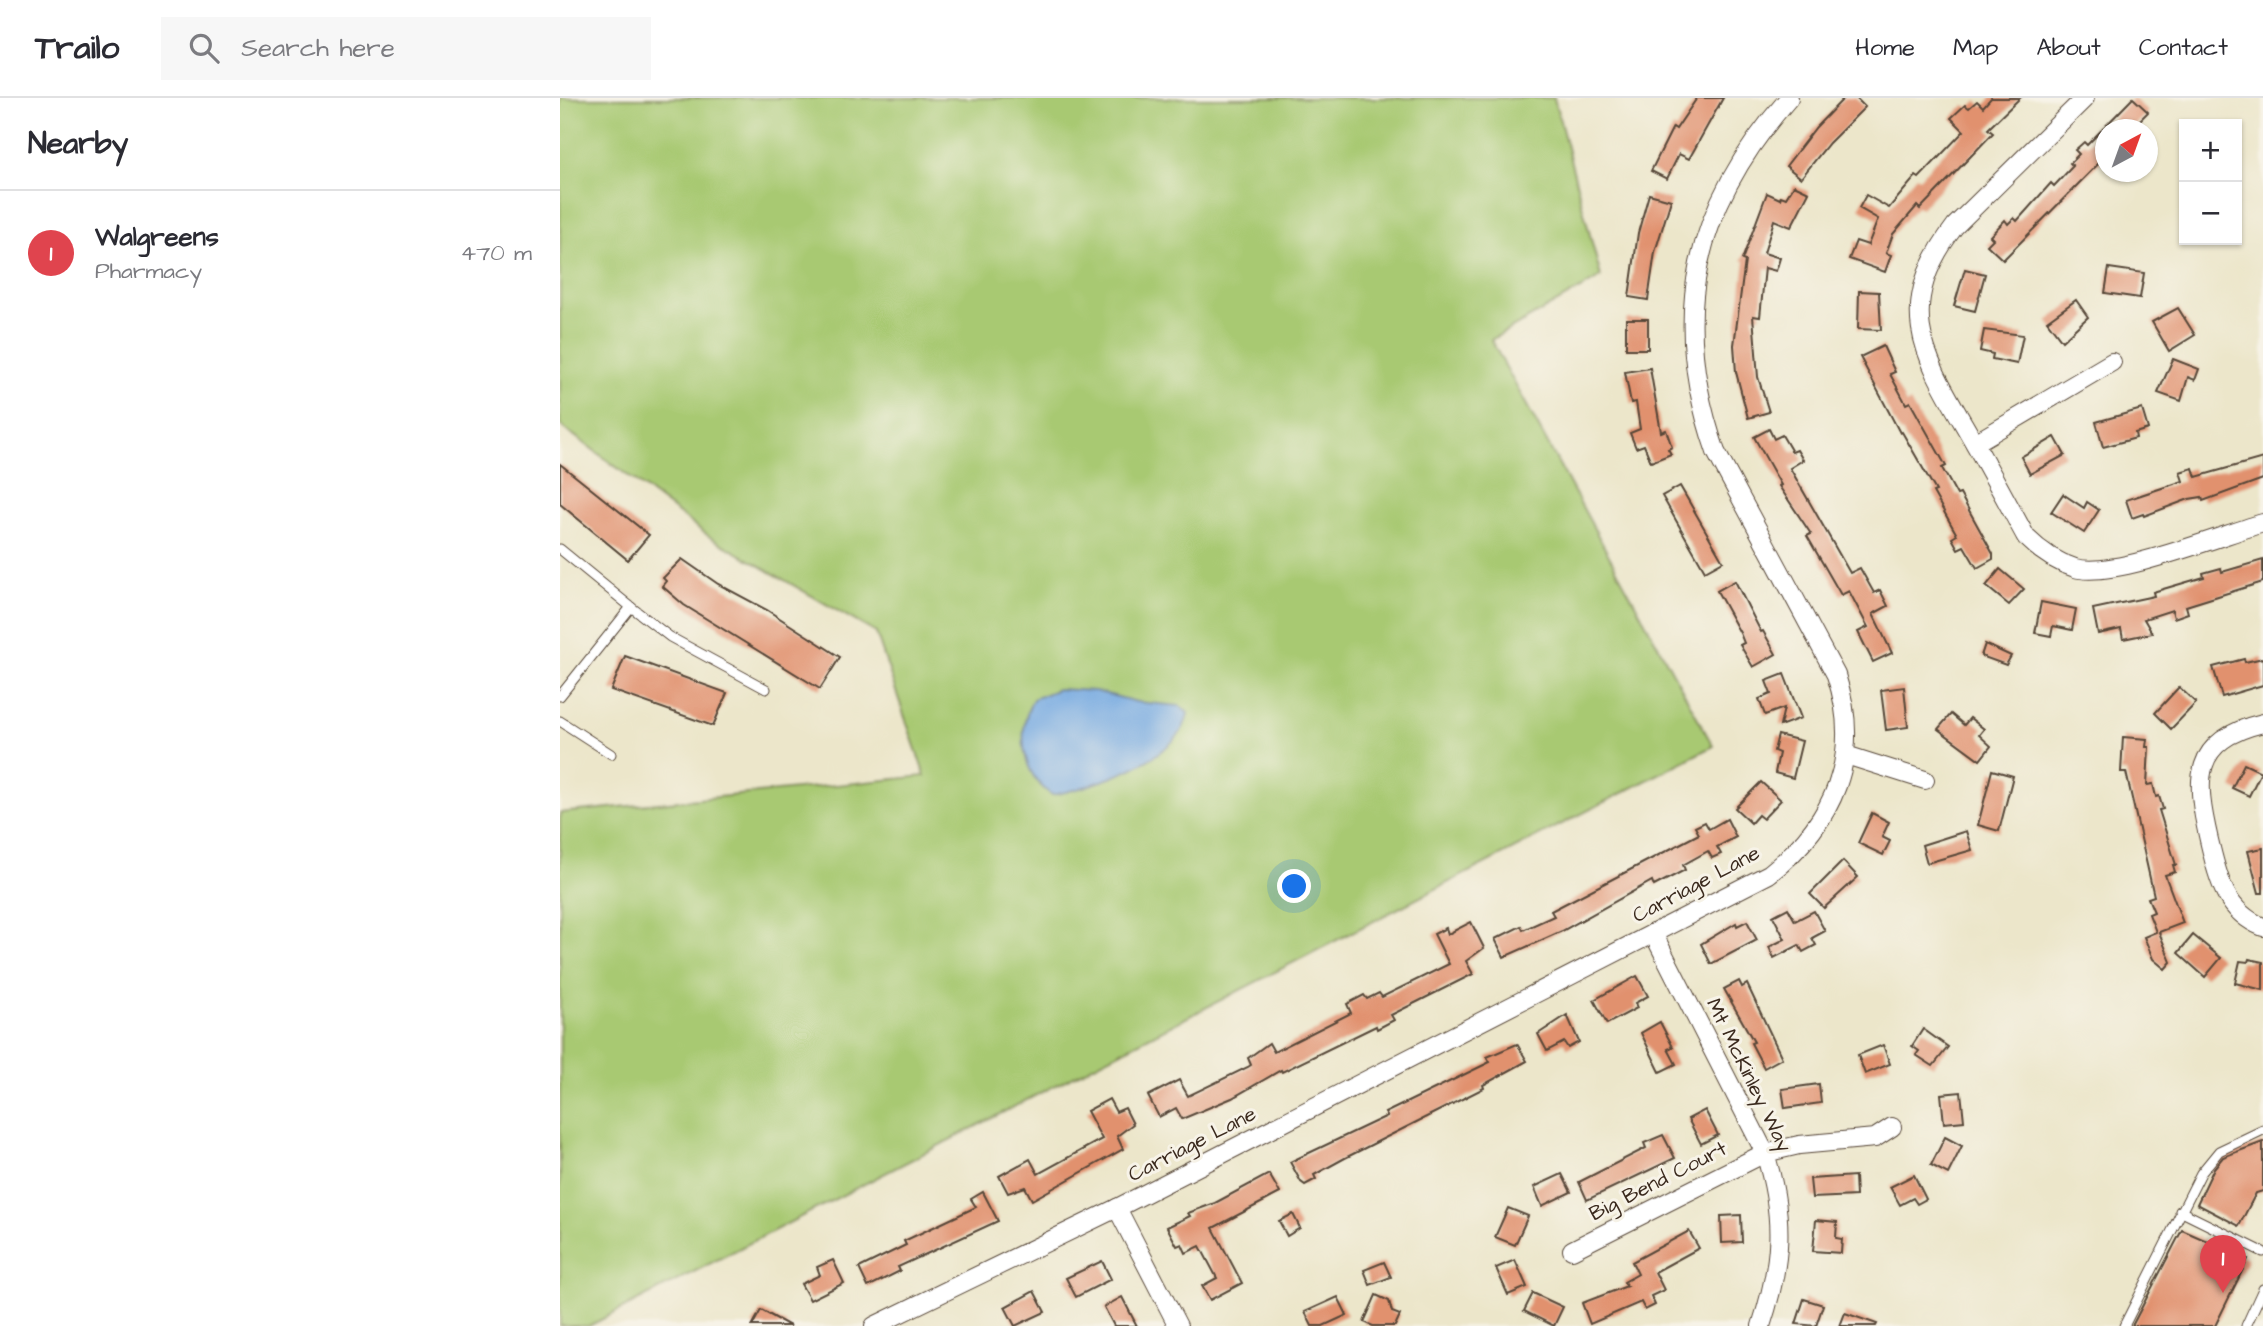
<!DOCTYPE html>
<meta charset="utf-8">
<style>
:root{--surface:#fff;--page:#f7f7f7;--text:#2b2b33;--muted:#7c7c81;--line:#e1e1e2;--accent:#c8321e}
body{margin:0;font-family:"Architects Daughter",sans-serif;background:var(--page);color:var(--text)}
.controls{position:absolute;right:21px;top:21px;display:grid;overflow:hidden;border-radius:0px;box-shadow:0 2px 5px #0004}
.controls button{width:63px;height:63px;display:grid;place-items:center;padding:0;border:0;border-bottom:2px solid var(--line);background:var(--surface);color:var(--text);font:35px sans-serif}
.compass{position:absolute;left:1535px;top:21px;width:63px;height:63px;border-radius:50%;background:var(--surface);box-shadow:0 2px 5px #0004;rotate:41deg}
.you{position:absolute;left:735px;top:789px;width:24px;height:24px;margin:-18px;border:5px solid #fff;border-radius:50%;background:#1a73e8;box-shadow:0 0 0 10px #1a73e833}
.badge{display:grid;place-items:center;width:46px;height:46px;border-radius:50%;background:var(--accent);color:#fff;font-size:23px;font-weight:700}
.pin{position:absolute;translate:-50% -58px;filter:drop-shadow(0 2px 4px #0008)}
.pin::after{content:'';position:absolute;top:37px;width:24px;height:21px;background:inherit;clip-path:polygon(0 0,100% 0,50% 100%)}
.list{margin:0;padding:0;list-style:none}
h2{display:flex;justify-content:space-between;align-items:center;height:91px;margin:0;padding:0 28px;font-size:30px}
h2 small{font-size:23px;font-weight:400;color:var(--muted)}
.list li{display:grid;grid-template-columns:46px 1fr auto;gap:21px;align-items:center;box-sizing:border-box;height:126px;padding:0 28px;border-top:2px solid var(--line)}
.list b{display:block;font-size:26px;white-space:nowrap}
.list p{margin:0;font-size:23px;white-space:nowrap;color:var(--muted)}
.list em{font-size:23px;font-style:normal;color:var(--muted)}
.icon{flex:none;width:38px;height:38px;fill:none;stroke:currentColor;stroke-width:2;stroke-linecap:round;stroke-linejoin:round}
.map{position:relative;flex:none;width:1703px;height:1228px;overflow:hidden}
header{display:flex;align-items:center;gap:42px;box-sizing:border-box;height:98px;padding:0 35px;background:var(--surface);border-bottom:2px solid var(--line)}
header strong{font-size:33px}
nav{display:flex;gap:38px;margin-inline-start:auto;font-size:24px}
.search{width:490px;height:63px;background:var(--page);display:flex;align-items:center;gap:18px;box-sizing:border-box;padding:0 24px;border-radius:0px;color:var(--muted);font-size:26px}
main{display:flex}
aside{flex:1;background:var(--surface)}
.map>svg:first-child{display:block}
.green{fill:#a8c972;stroke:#727a48;stroke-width:2}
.water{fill:#73a8e1;stroke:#576980;stroke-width:2}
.building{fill:#e1916e}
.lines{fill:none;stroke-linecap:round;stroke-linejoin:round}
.service-casing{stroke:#564638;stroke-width:11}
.minor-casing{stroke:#564638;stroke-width:20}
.service{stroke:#fff;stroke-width:9}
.minor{stroke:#fff;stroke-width:18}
.labels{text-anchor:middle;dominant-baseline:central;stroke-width:6;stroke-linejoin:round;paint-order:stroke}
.street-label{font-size:21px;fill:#3b2a1e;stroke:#f7f3e8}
</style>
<header>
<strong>Trailo</strong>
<div class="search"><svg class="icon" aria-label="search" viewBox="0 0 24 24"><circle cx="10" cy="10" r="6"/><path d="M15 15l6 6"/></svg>Search here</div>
<nav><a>Home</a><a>Map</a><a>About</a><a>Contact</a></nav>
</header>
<main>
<aside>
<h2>Nearby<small></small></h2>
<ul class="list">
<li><span class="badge" style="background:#e0444e">1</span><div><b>Walgreens</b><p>Pharmacy</p></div><em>470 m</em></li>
</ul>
</aside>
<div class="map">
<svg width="1703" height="1228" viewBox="0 0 1703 1228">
<rect width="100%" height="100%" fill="#f7f3e8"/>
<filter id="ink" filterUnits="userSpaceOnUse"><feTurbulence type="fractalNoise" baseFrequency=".0143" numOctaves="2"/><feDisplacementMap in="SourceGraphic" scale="14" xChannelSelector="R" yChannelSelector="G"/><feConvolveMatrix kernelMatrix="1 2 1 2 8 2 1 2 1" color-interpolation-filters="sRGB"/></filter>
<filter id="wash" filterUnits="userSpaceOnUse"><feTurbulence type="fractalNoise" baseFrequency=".00686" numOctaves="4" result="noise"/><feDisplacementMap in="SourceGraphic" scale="28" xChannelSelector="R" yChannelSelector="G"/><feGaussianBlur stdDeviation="1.57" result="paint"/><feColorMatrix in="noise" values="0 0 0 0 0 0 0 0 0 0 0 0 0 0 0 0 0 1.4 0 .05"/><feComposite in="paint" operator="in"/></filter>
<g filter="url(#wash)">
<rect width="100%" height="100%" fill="#ece6ca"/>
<path class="green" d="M 0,0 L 994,0 L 1041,179 L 931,242 L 1153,648 L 29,1228 L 0,1228 L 0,715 L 365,678 L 316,535 L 150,439 L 0,327 Z"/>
<path class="water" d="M 498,591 L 535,593 L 577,604 L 620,608 L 628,615 C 623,660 530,690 492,697 C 460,675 457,633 473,601 Z"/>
<g id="blocks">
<g class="building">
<path d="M 1137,0 L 1163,0 L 1129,61 L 1119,56 L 1107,81 L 1091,73 L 1113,29 L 1116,31 Z"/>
<path d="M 1284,0 L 1296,0 L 1305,9 L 1269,45 L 1241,80 L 1226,68 L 1256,29 Z"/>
<path d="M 1431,0 L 1460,0 L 1428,31 L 1433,35 L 1360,111 L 1357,108 L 1333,136 L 1326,155 L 1331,157 L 1325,174 L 1289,161 L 1296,143 L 1308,147 L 1318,121 L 1299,110 L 1306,97 L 1329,110 L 1356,78 L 1359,80 L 1404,33 L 1391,20 L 1405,7 L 1409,10 L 1417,3 L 1423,9 Z"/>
<path d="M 1573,0 L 1588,14 L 1570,32 L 1545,32 L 1545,59 L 1443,162 L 1427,147 L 1433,141 L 1430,138 L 1445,122 L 1448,126 L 1454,120 L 1457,123 L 1491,85 L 1494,88 L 1513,68 L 1510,65 L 1519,56 L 1515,52 L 1524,44 L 1527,47 Z"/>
<path d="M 1234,87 L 1249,94 L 1231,129 L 1214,122 L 1204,155 L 1220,160 L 1216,173 L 1205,170 L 1200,219 L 1193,218 L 1198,279 L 1209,314 L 1188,320 L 1176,274 L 1174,247 L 1185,163 L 1182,162 L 1207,95 L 1220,101 L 1221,98 L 1226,100 Z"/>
<path d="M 1089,96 L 1111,102 L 1095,154 L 1088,202 L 1069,199 L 1078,135 Z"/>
<path d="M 1549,170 L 1584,175 L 1580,200 L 1545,195 Z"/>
<path d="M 1405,171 L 1425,176 L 1415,213 L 1394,208 Z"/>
<path d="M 1299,193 L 1319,194 L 1321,232 L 1298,231 Z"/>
<path d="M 1516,202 L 1528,219 L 1502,243 L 1487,223 Z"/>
<path d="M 1618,210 L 1635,237 L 1609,253 L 1592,224 Z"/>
<rect x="1066" y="221" width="22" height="30"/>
<path d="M 1424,232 L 1463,237 L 1457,266 L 1432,261 L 1433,256 L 1420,253 Z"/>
<path d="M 1323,248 L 1335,274 L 1330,276 L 1346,306 L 1350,304 L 1386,368 L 1382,370 L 1397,397 L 1400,396 L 1433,456 L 1433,461 L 1417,470 L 1404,448 L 1398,451 L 1392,440 L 1397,437 L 1373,394 L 1376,393 L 1342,334 L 1340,335 L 1300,259 Z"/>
<path d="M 1613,261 L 1639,271 L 1635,282 L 1628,279 L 1621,303 L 1598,295 Z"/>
<path d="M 1090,270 L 1101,334 L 1106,332 L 1112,349 L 1108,351 L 1111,356 L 1091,364 L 1084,347 L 1076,350 L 1070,335 L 1080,331 L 1076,304 L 1071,305 L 1065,274 Z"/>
<path d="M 1582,311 L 1588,331 L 1575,335 L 1576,340 L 1543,349 L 1536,324 Z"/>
<path d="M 1209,331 L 1214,341 L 1222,337 L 1232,354 L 1237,352 L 1243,362 L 1230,370 L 1290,475 L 1300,470 L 1314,495 L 1320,492 L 1328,508 L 1313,516 L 1332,555 L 1313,564 L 1298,534 L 1308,529 L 1289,493 L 1281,497 L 1247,438 L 1251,436 L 1219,388 L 1221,387 L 1194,339 Z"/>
<path d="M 1495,339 L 1505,357 L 1470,376 L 1461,359 Z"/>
<path d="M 1703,360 L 1703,381 L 1643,403 L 1642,399 L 1629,401 L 1584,418 L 1583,416 L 1572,420 L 1566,402 L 1623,383 L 1620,374 L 1633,370 L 1636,379 Z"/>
<path d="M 0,366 L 89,437 L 68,462 L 0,406 Z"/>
<path d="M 1120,388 L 1163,463 L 1145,473 L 1102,398 Z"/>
<path d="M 1503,396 L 1524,410 L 1527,404 L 1539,412 L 1524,435 L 1491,414 Z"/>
<path d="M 122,461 L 158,486 L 207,512 L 280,559 L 260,591 L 124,507 L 102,488 L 106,483 L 103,480 Z"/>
<path d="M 1703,462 L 1703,484 L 1626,508 L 1628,515 L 1614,520 L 1612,512 L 1584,521 L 1592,535 L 1563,541 L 1561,531 L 1538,536 L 1533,511 L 1594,498 L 1593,494 L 1644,479 L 1643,475 L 1661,470 L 1662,474 Z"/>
<path d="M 1440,471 L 1464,491 L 1449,507 L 1426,488 Z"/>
<path d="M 1175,483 L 1201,534 L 1203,533 L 1216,556 L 1193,569 L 1180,547 L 1184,545 L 1180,535 L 1157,493 Z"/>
<path d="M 1481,504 L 1516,511 L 1512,532 L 1493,528 L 1491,538 L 1475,535 Z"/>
<path d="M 1425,546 L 1451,558 L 1446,567 L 1421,558 Z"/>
<path d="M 65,558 L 167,595 L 153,628 L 51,592 Z"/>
<path d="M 1703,560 L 1703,587 L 1662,599 L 1653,569 L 1684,561 L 1685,564 Z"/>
<path d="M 1224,576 L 1241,620 L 1220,628 L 1224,610 L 1205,617 L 1199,601 L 1211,596 L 1206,583 Z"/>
<path d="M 1344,589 L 1348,629 L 1326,632 L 1321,592 Z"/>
<path d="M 1619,589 L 1636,605 L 1611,631 L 1595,615 Z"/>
<path d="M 1391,616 L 1404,627 L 1410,620 L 1424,631 L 1419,637 L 1431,648 L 1420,662 L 1378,631 Z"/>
<path d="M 1218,637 L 1242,643 L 1233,680 L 1215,675 L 1219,655 L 1214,653 Z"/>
<path d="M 1563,639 L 1587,641 L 1586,649 L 1589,649 L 1587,687 L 1593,686 L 1596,699 L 1599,698 L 1603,711 L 1599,712 L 1616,767 L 1613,767 L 1615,774 L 1605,777 L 1623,825 L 1599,834 L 1611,864 L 1605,871 L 1593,861 L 1584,839 L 1596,834 L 1589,816 L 1594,814 L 1588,800 L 1594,798 L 1566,674 L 1561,674 Z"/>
<path d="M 1684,666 L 1701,674 L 1689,698 L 1672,690 Z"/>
<path d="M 1432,672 L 1453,678 L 1439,733 L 1418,727 Z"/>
<path d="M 1201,684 L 1221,702 L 1203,721 L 1198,717 L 1191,725 L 1175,710 Z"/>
<path d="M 1312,715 L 1329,724 L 1322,739 L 1330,743 L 1323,757 L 1298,745 Z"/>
<path d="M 1167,721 L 1176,739 L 1157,749 L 1161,756 L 1152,760 L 1148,753 L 1123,767 L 1125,772 L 1094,788 L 1092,783 L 1002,833 L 944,859 L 935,841 L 961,828 L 963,832 L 994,818 L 991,813 L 1139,736 L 1135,729 L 1145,724 L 1149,731 Z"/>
<path d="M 1406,733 L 1412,752 L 1367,765 L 1362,747 Z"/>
<path d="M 1703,750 L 1703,795 L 1699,795 L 1688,753 Z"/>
<path d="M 1283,763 L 1298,779 L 1264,810 L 1250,796 Z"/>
<path d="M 1228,810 L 1235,823 L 1254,813 L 1265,833 L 1252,840 L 1256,847 L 1243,854 L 1239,847 L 1214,860 L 1209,849 L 1225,841 L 1213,818 Z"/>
<path d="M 1187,823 L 1197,842 L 1151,866 L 1141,846 L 1176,825 L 1177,828 Z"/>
<path d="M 911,824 L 924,850 L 906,863 L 913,876 L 831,917 L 834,922 L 817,931 L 816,928 L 722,974 L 721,972 L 672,1000 L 622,1021 L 616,1010 L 599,1019 L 588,998 L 619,982 L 628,998 L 688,969 L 691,967 L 688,960 L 709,945 L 714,954 L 791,915 L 787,906 L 804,897 L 807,901 L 819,895 L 822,899 L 889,866 L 874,836 L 886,830 L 888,836 Z"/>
<path d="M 1633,837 L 1661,860 L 1645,879 L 1618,855 Z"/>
<path d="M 1689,861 L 1703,864 L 1703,892 L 1675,885 L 1680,863 L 1688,864 Z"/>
<path d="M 1077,878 L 1088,898 L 1075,905 L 1077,910 L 1047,926 L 1034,902 Z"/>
<path d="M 1179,883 L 1182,889 L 1187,886 L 1222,960 L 1204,970 L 1191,945 L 1194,944 L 1164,891 Z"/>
<path d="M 1007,917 L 1019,944 L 1008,950 L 1004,944 L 987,953 L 978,936 Z"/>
<path d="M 1100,924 L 1113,949 L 1108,951 L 1116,966 L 1100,974 L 1081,935 Z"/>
<path d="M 1363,931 L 1388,949 L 1373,968 L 1356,957 L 1359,953 L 1352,948 Z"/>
<path d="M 957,946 L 967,963 L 923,987 L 924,990 L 785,1060 L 754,1077 L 756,1081 L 745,1087 L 741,1084 L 730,1064 L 827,1018 L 825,1015 L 930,964 L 927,959 Z"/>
<path d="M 1323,947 L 1330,966 L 1305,976 L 1298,957 Z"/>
<path d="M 1259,986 L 1261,1005 L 1225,1010 L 1222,991 Z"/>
<path d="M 1401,994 L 1404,1023 L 1384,1025 L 1381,996 Z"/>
<path d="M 549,1001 L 556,1014 L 565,1010 L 573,1026 L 557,1038 L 563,1051 L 472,1102 L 465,1089 L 448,1095 L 439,1078 L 470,1061 L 478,1076 L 542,1041 L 527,1013 Z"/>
<path d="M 1145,1012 L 1158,1037 L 1141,1046 L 1128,1021 Z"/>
<path d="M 1103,1037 L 1115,1060 L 1027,1102 L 1019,1084 L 1086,1050 L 1084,1045 Z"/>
<path d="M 1385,1039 L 1402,1048 L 1388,1076 L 1371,1067 Z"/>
<path d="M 1703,1044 L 1703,1093 L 1696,1095 L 1679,1128 L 1637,1106 L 1654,1070 L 1663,1059 Z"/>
<path d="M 709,1076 L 720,1095 L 653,1130 L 682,1185 L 650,1202 L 642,1188 L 657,1180 L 640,1148 L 626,1155 L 622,1146 L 617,1148 L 607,1129 L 630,1118 L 628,1115 L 655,1105 Z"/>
<path d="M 1002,1076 L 1011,1094 L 982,1108 L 974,1089 Z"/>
<path d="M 1354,1077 L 1366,1101 L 1357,1106 L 1353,1100 L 1340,1107 L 1330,1089 Z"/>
<path d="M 1295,1078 L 1296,1098 L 1252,1100 L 1250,1081 Z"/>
<path d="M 423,1094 L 438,1123 L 338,1169 L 340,1173 L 308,1189 L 299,1170 L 346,1147 L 344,1143 L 416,1109 L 411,1101 Z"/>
<path d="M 948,1110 L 968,1118 L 955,1147 L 935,1139 Z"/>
<path d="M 733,1116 L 740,1130 L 727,1138 L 719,1123 Z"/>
<path d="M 1181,1117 L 1182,1144 L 1162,1145 L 1161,1118 Z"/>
<path d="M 1256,1122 L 1277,1124 L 1276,1140 L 1282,1141 L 1281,1155 L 1253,1153 Z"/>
<path d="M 1622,1132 L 1688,1161 L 1655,1228 L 1572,1228 Z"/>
<path d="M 1129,1133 L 1139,1150 L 1095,1174 L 1104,1192 L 1091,1198 L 1095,1207 L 1085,1212 L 1081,1204 L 1030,1226 L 1022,1205 L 1067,1188 L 1064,1184 L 1078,1176 L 1072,1164 Z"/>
<path d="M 273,1162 L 284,1185 L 250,1202 L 241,1186 L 260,1177 L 257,1169 Z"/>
<path d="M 955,1162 L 967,1189 L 948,1197 L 936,1170 Z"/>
<path d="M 542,1163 L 551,1181 L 516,1199 L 506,1180 Z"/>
<path d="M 824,1164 L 831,1179 L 810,1187 L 804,1172 Z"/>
<path d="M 474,1193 L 485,1214 L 455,1228 L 445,1209 Z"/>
<path d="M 973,1195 L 1003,1209 L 994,1228 L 964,1213 Z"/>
<path d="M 816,1197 L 829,1203 L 832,1214 L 840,1217 L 835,1228 L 813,1228 L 804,1224 Z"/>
<path d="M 562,1199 L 577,1228 L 554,1228 L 544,1209 Z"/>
<path d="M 778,1199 L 787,1217 L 763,1228 L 752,1228 L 745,1214 Z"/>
<path d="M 1244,1201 L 1263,1207 L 1256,1228 L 1236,1226 Z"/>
<path d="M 201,1212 L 230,1228 L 192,1228 Z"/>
<path d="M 1285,1215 L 1317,1226 L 1316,1228 L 1280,1228 Z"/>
</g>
</g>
</g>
<g filter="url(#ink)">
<use href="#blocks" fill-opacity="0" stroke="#564638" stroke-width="2"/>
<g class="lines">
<g class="service-casing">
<g id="service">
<path d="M 0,451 L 71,509 L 0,598"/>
<path d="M 71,509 L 110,539 L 206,591"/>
<path d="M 0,623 L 51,656"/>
<path d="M 1620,1113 L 1703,1154"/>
<path d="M 1564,1228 L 1641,1075 L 1659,1053 L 1703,1032"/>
<path d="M 1686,1228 L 1703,1191"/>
</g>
</g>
<g class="minor-casing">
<g id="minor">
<path d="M 1525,0 L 1395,128 C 1331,212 1365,259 1411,339 C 1430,372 1448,406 1466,439 C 1480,453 1496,464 1515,470 C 1553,481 1662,437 1703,425"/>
<path d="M 1415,345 L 1552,264"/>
<path d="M 1703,625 C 1631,642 1635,682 1649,742 C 1658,779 1664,813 1703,829"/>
<path d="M 1286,657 L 1365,682"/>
<path d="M 1093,835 L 1205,1055 C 1225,1120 1222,1164 1201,1228"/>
<path d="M 557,1110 L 618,1228"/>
<path d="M 1012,1152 L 1205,1055 L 1239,1047 L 1315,1040 L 1332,1029"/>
<path d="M 314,1228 L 557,1110 L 1209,776 C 1274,725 1303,658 1276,577 L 1156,354 C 1108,217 1134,108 1229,0"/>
</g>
</g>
<use href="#service" class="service"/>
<use href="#minor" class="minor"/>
</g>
</g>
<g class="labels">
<g class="street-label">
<text transform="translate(1136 786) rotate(-28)">Carriage Lane</text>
<text transform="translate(1189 977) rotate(64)">Mt McKinley Way</text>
<text transform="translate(632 1046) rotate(-27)">Carriage Lane</text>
<text transform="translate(1098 1083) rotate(-27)">Big Bend Court</text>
</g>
</g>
</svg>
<div class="controls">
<button>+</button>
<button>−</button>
</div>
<svg class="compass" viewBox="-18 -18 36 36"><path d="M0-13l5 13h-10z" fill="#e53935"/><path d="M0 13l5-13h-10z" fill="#7c7c81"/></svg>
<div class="you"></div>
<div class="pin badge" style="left:1663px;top:1195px;background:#e0444e">1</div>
</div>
</main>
